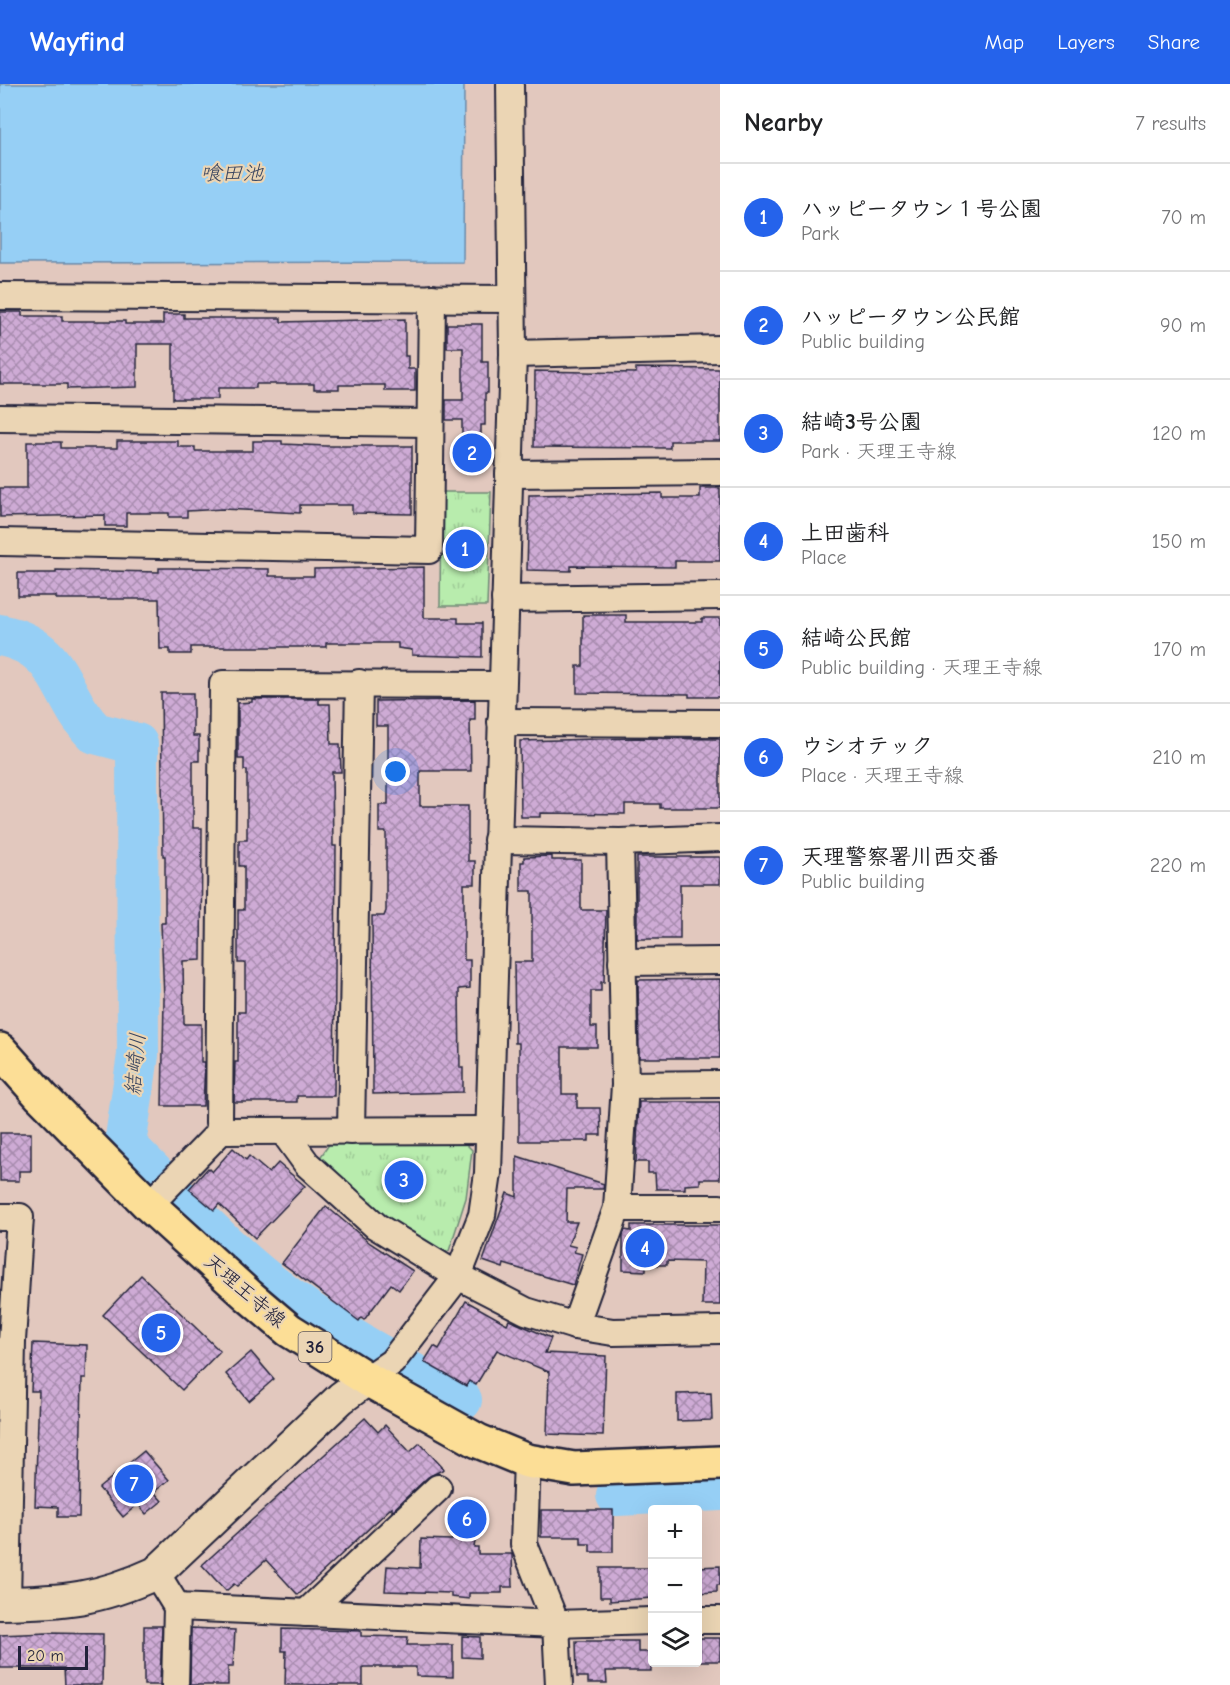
<!DOCTYPE html>
<meta charset="utf-8">
<style>
:root{--surface:#fff;--page:#f6f6f6;--text:#202124;--muted:#757577;--line:#e0e0e0;--accent:#2563eb}
body{margin:0;font-family:"Comic Neue","Klee One",sans-serif;background:var(--page);color:var(--text)}
.controls{position:absolute;right:18px;bottom:18px;display:grid;overflow:hidden;border-radius:6px;box-shadow:0 6px 24px #0002}
.controls button{width:54px;height:54px;display:grid;place-items:center;padding:0;border:0;border-bottom:2px solid var(--line);background:var(--surface);color:var(--text);font:30px sans-serif}
.scale{position:absolute;left:18px;bottom:15px;width:70px;box-sizing:border-box;padding-left:6px;border:3px solid #22223b;border-top:0;font-size:16px;line-height:21px;white-space:nowrap;color:#22223b;-webkit-text-stroke:4px #ebd5b4;paint-order:stroke}
.you{position:absolute;left:396px;top:688px;width:21px;height:21px;margin:-15px;border:4px solid #fff;border-radius:50%;background:#1a73e8;box-shadow:0 0 0 9px #1a73e833}
.badge{display:grid;place-items:center;width:39px;height:39px;border-radius:50%;background:var(--accent);color:#fff;font-size:20px;font-weight:700}
.pin{position:absolute;translate:-50% -50%;border:3px solid #fff;box-shadow:0 2px 6px #0006}
.list{margin:0;padding:0;list-style:none}
h2{display:flex;justify-content:space-between;align-items:center;height:78px;margin:0;padding:0 24px;font-size:26px}
h2 small{font-size:20px;font-weight:400;color:var(--muted)}
.list li{display:grid;grid-template-columns:39px 1fr auto;gap:18px;align-items:center;box-sizing:border-box;height:108px;padding:0 24px;border-top:2px solid var(--line)}
.list b{display:block;font-size:22px;white-space:nowrap}
.list p{margin:0;font-size:20px;white-space:nowrap;color:var(--muted)}
.list em{font-size:20px;font-style:normal;color:var(--muted)}
.icon{flex:none;width:33px;height:33px;fill:none;stroke:currentColor;stroke-width:2;stroke-linecap:round;stroke-linejoin:round}
.map{position:relative;flex:none;width:720px;height:1601px;overflow:hidden}
header{display:flex;align-items:center;gap:36px;box-sizing:border-box;height:84px;padding:0 30px;background:var(--accent);color:#fff}
header strong{font-size:28px}
nav{display:flex;gap:33px;margin-inline-start:auto;font-size:21px}
main{display:flex}
aside{flex:1;background:var(--surface)}
.map>svg:first-child{display:block}
.park{fill:url(#park-tufts);stroke:#6d8774;stroke-width:1.5}
.water{fill:#96cff5;stroke:#688aab;stroke-width:1.5}
.lines{fill:none;stroke-linecap:round;stroke-linejoin:round}
.river{stroke:#96cff5;stroke-width:42}
.building{fill:url(#building-cross-hatch);stroke:#22223b;stroke-width:1.5}
.minor-casing{stroke:#22223b;stroke-width:30}
.tertiary-casing{stroke:#22223b;stroke-width:36}
.primary-casing{stroke:#22223b;stroke-width:38}
.minor{stroke:#ebd5b4;stroke-width:26}
.tertiary{stroke:#ebd5b4;stroke-width:32}
.primary{stroke:#fcde96;stroke-width:33}
.labels{text-anchor:middle;dominant-baseline:central;stroke-width:4.5;stroke-linejoin:round;paint-order:stroke}
.shield{fill:#ebd5b4;stroke:#5e585f;stroke-width:1.5}
.shield-label{font-size:18px;font-weight:bold;fill:#22223b}
.street-label{font-size:20px;fill:#22223b;stroke:#ebd5b4}
.water-label{font-size:21px;font-style:italic;fill:#394560;stroke:#ebd5b4}
</style>
<header>
<strong>Wayfind</strong>
<nav><a>Map</a><a>Layers</a><a>Share</a></nav>
</header>
<main>
<div class="map">
<svg width="720" height="1601" viewBox="0 0 720 1601">
<defs>
<pattern id="park-tufts" width="24" height="20" patternUnits="userSpaceOnUse" patternTransform="scale(1.5)"><rect width="24" height="20" fill="#b8ecad"/><path d="M3 7l-1-3M5 7V3M7 7l1-3M15 17l-1-3M17 17v-4M19 17l1-3" fill="none" stroke="#9eca96"/></pattern>
<pattern id="building-cross-hatch" width="8" height="8" patternUnits="userSpaceOnUse" patternTransform="scale(1.5)"><rect width="8" height="8" fill="#ceabd5"/><path d="M0 0l8 8M0 8l8-8" fill="none" stroke="#a78bae"/></pattern>
</defs>
<rect width="100%" height="100%" fill="#e2c8be"/>
<filter id="ink" filterUnits="userSpaceOnUse"><feTurbulence type="fractalNoise" baseFrequency=".0167" numOctaves="2"/><feDisplacementMap in="SourceGraphic" scale="12" xChannelSelector="R" yChannelSelector="G"/><feConvolveMatrix kernelMatrix="1 2 1 2 8 2 1 2 1" color-interpolation-filters="sRGB"/></filter>
<g filter="url(#ink)">
<g class="park">
<path d="M 441,408 L 491,408 L 487,522 L 440,522 Z"/>
<path d="M 464,1058 L 472,1066 L 466,1114 L 449,1167 L 441,1168 L 378,1127 L 317,1078 L 330,1059 Z"/>
</g>
<path class="water" d="M 0,0 L 464,0 L 463,178 L 0,179 Z"/>
<g class="lines">
<g class="river">
<path d="M 0,551 C 65,564 57,611 95,649 L 137,660 L 138,971 L 125,1061 C 178,1113 229,1171 289,1214 C 343,1253 403,1284 461,1316"/>
<path d="M 617,1411 L 720,1406"/>
</g>
</g>
<g class="building">
<path d="M 0,228 L 22,228 L 22,232 L 62,232 L 62,237 L 125,237 L 125,240 L 163,240 L 163,230 L 184,230 L 184,234 L 281,234 L 281,238 L 405,235 L 405,272 L 408,272 L 408,285 L 415,285 L 415,307 L 385,307 L 385,301 L 339,301 L 339,305 L 314,305 L 314,300 L 256,300 L 256,304 L 218,304 L 218,315 L 173,315 L 173,260 L 137,260 L 137,303 L 67,305 L 67,300 L 0,300 Z"/>
<path d="M 447,240 L 482,240 L 482,278 L 488,278 L 488,309 L 485,309 L 485,341 L 481,341 L 481,375 L 462,375 L 462,336 L 446,336 L 446,316 L 463,316 L 463,264 L 447,264 Z"/>
<path d="M 636,284 L 720,285 L 720,357 L 670,357 L 670,364 L 534,363 L 535,287 L 636,289 Z"/>
<path d="M 117,357 L 178,357 L 178,363 L 195,363 L 195,367 L 253,367 L 253,357 L 282,357 L 282,360 L 326,362 L 412,362 L 412,430 L 352,429 L 352,421 L 300,421 L 300,429 L 223,425 L 187,427 L 187,433 L 169,433 L 169,429 L 126,429 L 126,442 L 105,442 L 105,431 L 0,433 L 0,404 L 27,404 L 27,358 L 61,358 L 61,364 L 117,364 Z"/>
<path d="M 700,404 L 720,404 L 720,477 L 675,477 L 675,483 L 571,482 L 571,487 L 527,486 L 529,411 L 662,409 L 662,414 L 700,414 Z"/>
<path d="M 424,483 L 424,534 L 458,534 L 458,539 L 482,539 L 482,573 L 412,571 L 412,566 L 398,564 L 398,559 L 326,559 L 326,563 L 191,563 L 191,570 L 170,570 L 170,565 L 160,565 L 159,515 L 56,515 L 56,512 L 18,512 L 18,489 L 56,489 L 56,486 L 159,488 L 159,484 L 182,484 L 269,485 L 269,492 L 314,492 L 314,485 Z"/>
<path d="M 583,531 L 626,531 L 626,538 L 702,538 L 702,534 L 720,534 L 720,613 L 689,613 L 689,610 L 577,609 L 577,582 L 583,582 Z"/>
<path d="M 161,609 L 193,609 L 193,652 L 199,652 L 199,677 L 193,677 L 193,744 L 202,744 L 201,876 L 183,877 L 184,940 L 201,940 L 201,978 L 205,978 L 203,1022 L 162,1022 L 164,915 L 161,839 L 165,839 L 165,772 L 163,772 Z"/>
<path d="M 252,615 L 319,615 L 319,620 L 330,620 L 331,660 L 340,660 L 341,688 L 332,688 L 333,762 L 336,762 L 334,1012 L 297,1012 L 297,1018 L 234,1018 L 235,978 L 238,978 L 238,928 L 245,928 L 245,879 L 238,879 L 238,826 L 244,826 L 244,782 L 239,782 L 239,756 L 247,756 L 247,686 L 244,686 L 244,675 L 238,675 L 238,619 L 252,618 Z"/>
<path d="M 475,616 L 475,636 L 470,636 L 471,687 L 420,687 L 420,722 L 468,722 L 468,777 L 475,777 L 475,800 L 464,800 L 464,876 L 470,876 L 470,904 L 459,905 L 460,984 L 463,984 L 463,1008 L 373,1010 L 372,832 L 384,832 L 386,827 L 386,748 L 379,748 L 379,721 L 388,721 L 388,642 L 376,642 L 376,617 Z"/>
<path d="M 636,654 L 720,655 L 720,724 L 660,724 L 660,720 L 625,720 L 625,730 L 540,729 L 540,733 L 521,733 L 520,657 Z"/>
<path d="M 552,772 L 552,776 L 581,776 L 581,826 L 606,826 L 604,898 L 601,898 L 601,907 L 591,907 L 591,943 L 597,943 L 597,963 L 562,963 L 562,1010 L 577,1010 L 577,1024 L 600,1024 L 601,1051 L 589,1051 L 589,1057 L 519,1057 L 519,959 L 515,959 L 514,878 L 532,878 L 532,807 L 521,807 L 521,778 L 524,778 L 524,773 Z"/>
<path d="M 637,773 L 720,773 L 720,800 L 680,800 L 680,855 L 637,855 Z"/>
<path d="M 720,895 L 720,974 L 639,974 L 638,896 Z"/>
<path d="M 639,1018 L 720,1018 L 720,1095 L 700,1095 L 700,1100 L 685,1101 L 685,1105 L 656,1105 L 655,1089 L 648,1089 L 648,1078 L 636,1078 Z"/>
<path d="M 0,1049 L 31,1049 L 31,1087 L 19,1087 L 19,1097 L 0,1097 Z"/>
<path d="M 233,1064 L 246,1076 L 249,1072 L 269,1089 L 278,1079 L 305,1102 L 255,1154 L 219,1120 L 214,1126 L 189,1105 L 208,1084 L 212,1088 Z"/>
<path d="M 517,1072 L 604,1100 L 603,1105 L 567,1105 L 566,1138 L 577,1138 L 568,1161 L 576,1163 L 574,1168 L 582,1170 L 573,1201 L 504,1180 L 503,1184 L 483,1177 L 507,1109 L 517,1113 Z"/>
<path d="M 326,1122 L 370,1159 L 413,1187 L 399,1206 L 391,1200 L 364,1236 L 361,1234 L 359,1237 L 282,1179 Z"/>
<path d="M 631,1141 L 720,1141 L 720,1221 L 702,1221 L 703,1178 L 667,1177 L 667,1181 L 646,1181 L 646,1187 L 623,1186 L 623,1151 L 625,1146 L 631,1147 Z"/>
<path d="M 141,1191 L 220,1267 L 182,1306 L 103,1231 Z"/>
<path d="M 466,1217 L 507,1240 L 509,1236 L 551,1254 L 545,1269 L 606,1272 L 603,1352 L 547,1350 L 549,1288 L 497,1266 L 476,1301 L 469,1297 L 466,1302 L 424,1278 L 434,1262 L 439,1265 Z"/>
<path d="M 33,1259 L 87,1261 L 86,1294 L 82,1294 L 79,1433 L 58,1433 L 58,1423 L 35,1422 L 39,1307 L 31,1307 Z"/>
<path d="M 251,1268 L 274,1295 L 249,1317 L 226,1290 Z"/>
<path d="M 711,1309 L 712,1336 L 677,1337 L 677,1310 Z"/>
<path d="M 365,1334 L 378,1348 L 385,1341 L 410,1368 L 420,1359 L 444,1385 L 428,1393 L 392,1427 L 392,1423 L 298,1511 L 266,1476 L 237,1502 L 234,1500 L 226,1507 L 202,1481 Z"/>
<path d="M 144,1367 L 169,1396 L 154,1408 L 162,1417 L 146,1430 L 138,1420 L 123,1433 L 99,1404 Z"/>
<path d="M 458,1419 L 481,1422 L 474,1463 L 478,1463 L 478,1470 L 512,1470 L 513,1503 L 502,1503 L 502,1509 L 469,1509 L 469,1515 L 451,1513 L 451,1509 L 385,1507 L 387,1482 L 420,1484 L 421,1455 L 452,1456 Z"/>
<path d="M 541,1426 L 613,1426 L 613,1468 L 590,1468 L 590,1460 L 581,1460 L 581,1453 L 541,1453 Z"/>
<path d="M 720,1482 L 720,1501 L 717,1501 L 717,1508 L 698,1509 L 698,1483 Z"/>
<path d="M 600,1484 L 652,1484 L 652,1514 L 610,1517 L 610,1513 L 600,1513 Z"/>
<path d="M 144,1542 L 162,1542 L 160,1601 L 144,1601 Z"/>
<path d="M 191,1544 L 235,1546 L 233,1583 L 228,1583 L 228,1601 L 190,1601 Z"/>
<path d="M 282,1545 L 361,1547 L 361,1552 L 408,1553 L 407,1561 L 453,1561 L 453,1593 L 416,1592 L 416,1583 L 363,1583 L 363,1601 L 285,1601 L 286,1567 L 282,1567 Z"/>
<path d="M 48,1549 L 103,1550 L 102,1601 L 65,1601 L 64,1584 L 0,1584 L 0,1551 Z"/>
<path d="M 462,1552 L 480,1553 L 480,1574 L 462,1573 Z"/>
<rect x="700" y="1554" width="20" height="23"/>
<path d="M 576,1557 L 638,1557 L 638,1568 L 651,1568 L 651,1587 L 606,1587 L 607,1599 L 588,1599 L 588,1593 L 577,1593 Z"/>
</g>
<g class="lines">
<g class="minor-casing">
<g id="minor">
<path d="M 0,212 L 512,215"/>
<path d="M 513,270 L 720,265"/>
<path d="M 0,334 L 430,339"/>
<path d="M 509,390 L 720,388"/>
<path d="M 0,458 L 429,466 L 432,214"/>
<path d="M 505,515 L 720,512"/>
<path d="M 501,638 L 720,639"/>
<path d="M 497,756 L 620,758 L 720,754"/>
<path d="M 622,878 L 720,877"/>
<path d="M 625,1001 L 720,1000"/>
<path d="M 221,1047 L 219,1038 L 223,600 L 501,601"/>
<path d="M 283,1047 L 307,1080 L 376,1142 L 458,1192 L 526,1227 L 575,1242 L 613,1248 L 720,1246"/>
<path d="M 351,1047 L 359,599"/>
<path d="M 149,1121 L 221,1047 L 489,1046"/>
<path d="M 617,1124 L 720,1124"/>
<path d="M 0,1133 L 20,1133 L 12,1257 L 7,1519"/>
<path d="M 575,1242 L 617,1124 L 625,1001 L 620,758"/>
<path d="M 367,1295 L 392,1278 L 458,1192 L 482,1131 L 488,1089 L 513,270 L 510,0"/>
<path d="M 527,1377 L 524,1460 L 556,1540 L 559,1601"/>
<path d="M 156,1489 L 177,1523 L 556,1540 L 652,1537"/>
<path d="M 306,1529 L 438,1404"/>
<path d="M 698,1536 L 720,1536"/>
<path d="M 175,1601 L 177,1523"/>
</g>
</g>
<g class="tertiary-casing">
<path id="tertiary" d="M 0,1519 C 64,1518 97,1516 156,1489 L 341,1314 L 367,1295"/>
</g>
<g class="primary-casing">
<path id="primary" d="M 0,966 L 41,1012 L 149,1121 L 249,1212 L 289,1246 L 367,1295 L 478,1357 L 527,1377 L 574,1385 L 720,1379"/>
</g>
<use href="#minor" class="minor"/>
<use href="#tertiary" class="tertiary"/>
<use href="#primary" class="primary"/>
</g>
</g>
<g class="labels">
<rect class="shield" x="298.5" y="1248" width="33" height="30" rx="4.5"/>
<g class="shield-label">
<text x="315" y="1263">36</text>
</g>
<g class="street-label">
<text transform="translate(245 1207) rotate(41)">天理王寺線</text>
</g>
<g class="water-label">
<text x="232" y="89">喰田池</text>
<text transform="translate(135 980) rotate(-85)">結崎川</text>
</g>
</g>
</svg>
<div class="controls">
<button>+</button>
<button>−</button>
<button><svg class="icon" aria-label="layers" viewBox="0 0 24 24"><path d="M12 4l9 5-9 5-9-5zM3 14l9 5 9-5"/></svg></button>
</div>
<div class="scale">20 m</div>
<div class="you"></div>
<div class="pin badge" style="left:465px;top:465px">1</div>
<div class="pin badge" style="left:472px;top:369px">2</div>
<div class="pin badge" style="left:404px;top:1096px">3</div>
<div class="pin badge" style="left:645px;top:1164px">4</div>
<div class="pin badge" style="left:161px;top:1249px">5</div>
<div class="pin badge" style="left:467px;top:1435px">6</div>
<div class="pin badge" style="left:134px;top:1400px">7</div>
</div>
<aside>
<h2>Nearby<small>7 results</small></h2>
<ul class="list">
<li><span class="badge">1</span><div><b>ハッピータウン１号公園</b><p>Park</p></div><em>70 m</em></li>
<li><span class="badge">2</span><div><b>ハッピータウン公民館</b><p>Public building</p></div><em>90 m</em></li>
<li><span class="badge">3</span><div><b>結崎3号公園</b><p>Park · 天理王寺線</p></div><em>120 m</em></li>
<li><span class="badge">4</span><div><b>上田歯科</b><p>Place</p></div><em>150 m</em></li>
<li><span class="badge">5</span><div><b>結崎公民館</b><p>Public building · 天理王寺線</p></div><em>170 m</em></li>
<li><span class="badge">6</span><div><b>ウシオテック</b><p>Place · 天理王寺線</p></div><em>210 m</em></li>
<li><span class="badge">7</span><div><b>天理警察署川西交番</b><p>Public building</p></div><em>220 m</em></li>
</ul>
</aside>
</main>
